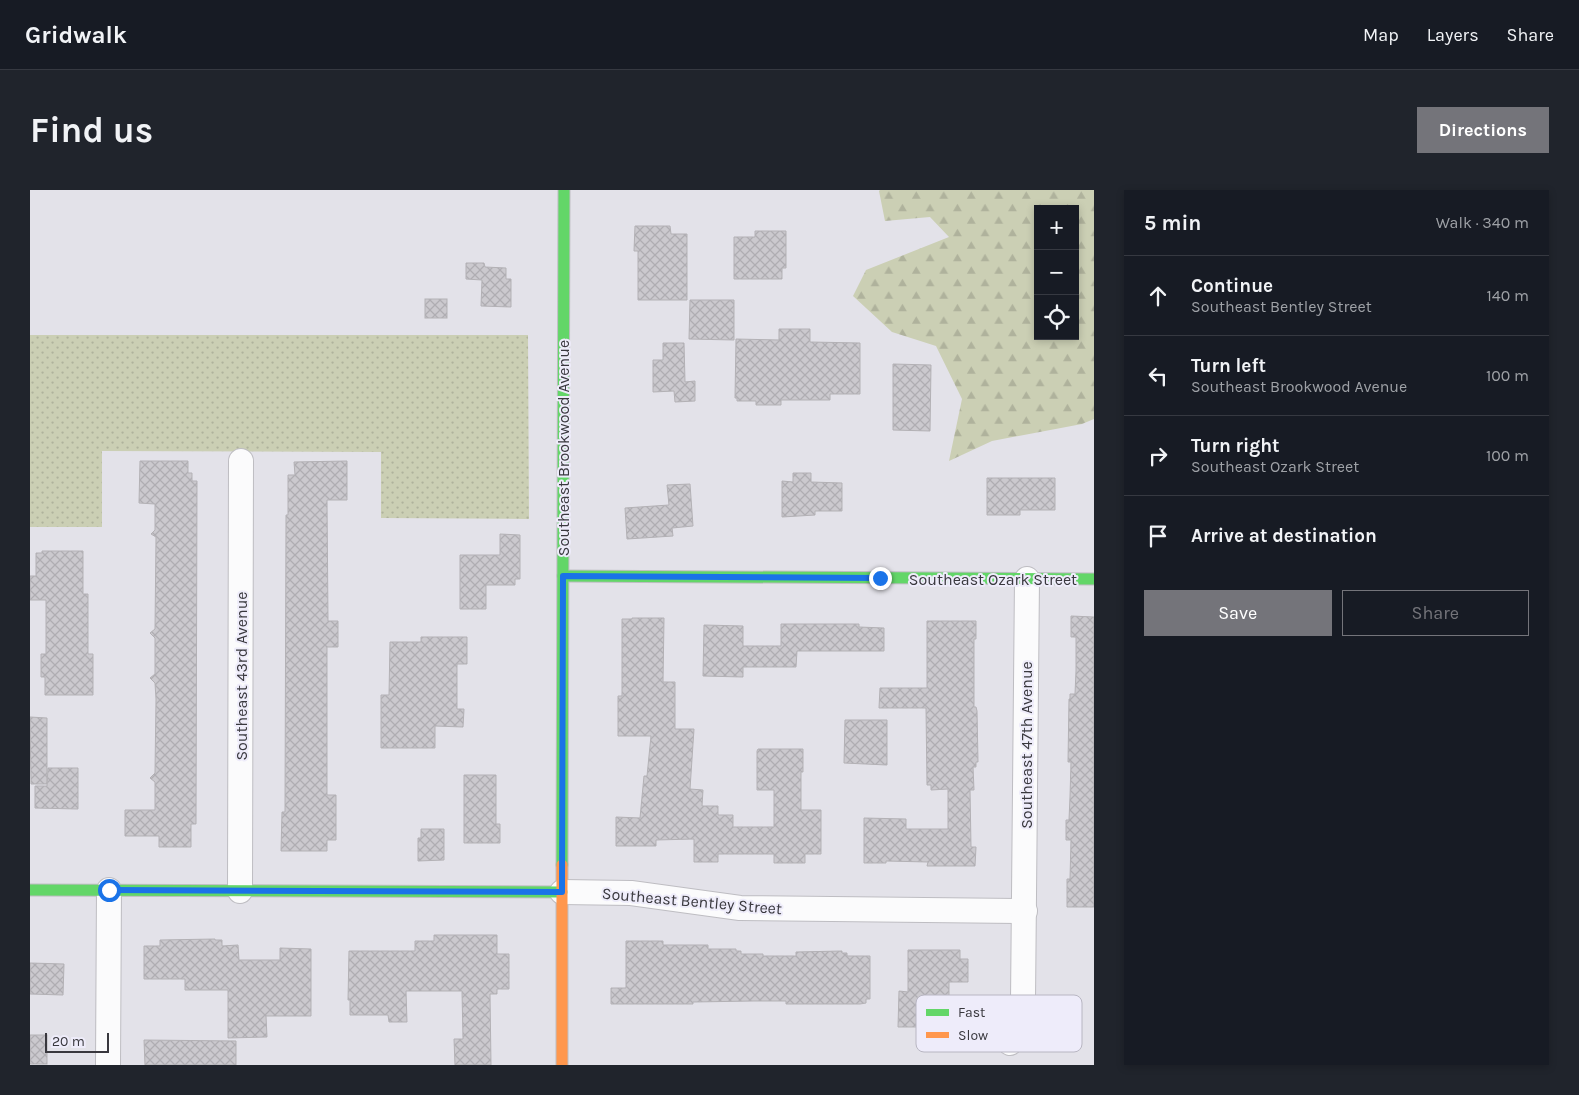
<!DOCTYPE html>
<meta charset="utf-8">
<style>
:root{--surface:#171b24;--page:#20242c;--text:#f1f3f6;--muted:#9ea1a6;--line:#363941;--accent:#74747a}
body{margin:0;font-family:Karla,sans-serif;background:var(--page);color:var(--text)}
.controls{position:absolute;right:15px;top:15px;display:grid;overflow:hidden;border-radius:0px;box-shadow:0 2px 8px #0003}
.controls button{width:45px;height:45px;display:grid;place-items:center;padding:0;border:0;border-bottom:1px solid var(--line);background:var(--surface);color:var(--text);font:25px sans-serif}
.scale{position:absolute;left:15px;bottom:12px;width:64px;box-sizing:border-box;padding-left:5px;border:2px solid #39383e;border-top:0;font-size:14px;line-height:18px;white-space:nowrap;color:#39383e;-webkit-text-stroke:4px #eeecfa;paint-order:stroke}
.stop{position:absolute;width:15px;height:15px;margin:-11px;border:4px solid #1a73e8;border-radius:50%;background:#fff}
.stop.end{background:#1a73e8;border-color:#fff;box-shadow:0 1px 5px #0008}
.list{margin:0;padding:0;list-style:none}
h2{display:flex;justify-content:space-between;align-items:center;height:65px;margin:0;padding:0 20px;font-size:21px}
h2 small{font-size:16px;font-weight:400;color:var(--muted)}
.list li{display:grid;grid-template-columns:32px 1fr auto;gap:15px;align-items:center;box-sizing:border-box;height:80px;padding:0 20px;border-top:1px solid var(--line)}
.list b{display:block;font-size:19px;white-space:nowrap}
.list p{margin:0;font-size:16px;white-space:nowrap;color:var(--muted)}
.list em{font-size:16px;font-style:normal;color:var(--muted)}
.actions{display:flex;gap:10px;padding:15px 20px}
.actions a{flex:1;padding:11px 0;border:1px solid var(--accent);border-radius:0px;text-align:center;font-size:18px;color:var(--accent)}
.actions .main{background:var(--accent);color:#fff}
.icon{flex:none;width:28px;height:28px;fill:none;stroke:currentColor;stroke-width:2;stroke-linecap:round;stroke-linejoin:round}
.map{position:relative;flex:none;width:1064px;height:875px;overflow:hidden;border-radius:0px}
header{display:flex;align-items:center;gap:30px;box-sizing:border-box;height:70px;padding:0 25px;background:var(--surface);border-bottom:1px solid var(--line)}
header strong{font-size:24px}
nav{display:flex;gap:28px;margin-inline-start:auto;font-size:18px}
.intro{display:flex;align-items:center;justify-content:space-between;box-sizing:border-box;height:120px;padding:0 30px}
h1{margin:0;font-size:35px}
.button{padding:12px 22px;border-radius:0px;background:var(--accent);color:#fff;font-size:18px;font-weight:700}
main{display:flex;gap:30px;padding:0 30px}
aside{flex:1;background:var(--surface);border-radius:0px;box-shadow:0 2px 8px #0003}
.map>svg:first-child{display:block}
.grass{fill:url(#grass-dots)}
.forest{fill:url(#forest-firs);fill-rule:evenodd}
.building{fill:url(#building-cross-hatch);stroke:#b3b1b5}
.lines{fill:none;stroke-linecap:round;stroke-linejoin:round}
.street-casing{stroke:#bebdc2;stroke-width:26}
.fast-casing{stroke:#bebdc2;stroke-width:13}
.slow-casing{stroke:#bebdc2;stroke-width:13}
.street{stroke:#fbfbfc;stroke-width:24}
.fast{stroke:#63d668;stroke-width:11}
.slow{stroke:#ff974d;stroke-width:11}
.route{stroke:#1a73e8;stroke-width:6}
.labels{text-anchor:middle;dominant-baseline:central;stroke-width:4;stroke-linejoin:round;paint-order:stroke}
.street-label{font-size:16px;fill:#39383e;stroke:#eeecfa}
.key{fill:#eeecfa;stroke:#b8b6c2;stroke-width:1}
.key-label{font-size:14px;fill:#39383e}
</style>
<header>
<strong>Gridwalk</strong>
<nav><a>Map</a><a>Layers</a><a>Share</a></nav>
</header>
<div class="intro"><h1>Find us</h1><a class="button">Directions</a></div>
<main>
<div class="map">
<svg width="1064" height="875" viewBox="0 0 1064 875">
<defs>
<pattern id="grass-dots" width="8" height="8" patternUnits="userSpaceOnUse" patternTransform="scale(1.25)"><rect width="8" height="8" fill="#cbcfb4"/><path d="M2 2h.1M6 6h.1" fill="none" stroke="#afb29c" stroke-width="1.8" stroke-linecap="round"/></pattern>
<pattern id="forest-firs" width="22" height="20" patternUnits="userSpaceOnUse" patternTransform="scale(1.25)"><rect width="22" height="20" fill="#cbcfb4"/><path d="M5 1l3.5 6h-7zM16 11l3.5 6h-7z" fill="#afb29c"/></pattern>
<pattern id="building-cross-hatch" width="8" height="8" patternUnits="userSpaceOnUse" patternTransform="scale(1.25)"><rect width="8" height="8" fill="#cbc9ce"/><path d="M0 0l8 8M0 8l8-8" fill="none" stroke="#afadb2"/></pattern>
</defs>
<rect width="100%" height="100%" fill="#e3e2e9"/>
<path class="grass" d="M 0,145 L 498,145 L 499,329 L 351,328 L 351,262 L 72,261 L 72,337 L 0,337 Z"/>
<path class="forest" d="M 850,0 L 1064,0 L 1064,229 L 1052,234 L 962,251 L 919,271 L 932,209 L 906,156 L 862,142 L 823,106 L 836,80 L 919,47 L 900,27 L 855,31 L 849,1 ZM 1008,19 L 1045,19 L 1045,146 L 1008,146 Z"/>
<g class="building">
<path d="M 605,36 L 640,36 L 641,44 L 657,44 L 657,110 L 608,110 L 608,61 L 604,61 Z"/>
<path d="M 725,41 L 756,41 L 756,78 L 752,78 L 752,89 L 704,89 L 704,47 L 725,47 Z"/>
<path d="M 436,73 L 454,73 L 455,77 L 476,78 L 476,89 L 481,89 L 481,117 L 451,116 L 452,90 L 436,89 Z"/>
<rect x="395" y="109" width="22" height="19"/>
<path d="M 660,110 L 704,110 L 704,150 L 659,149 Z"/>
<path d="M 749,139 L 780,139 L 780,152 L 830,153 L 830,204 L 800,204 L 800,210 L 751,210 L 751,215 L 726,215 L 726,211 L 707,211 L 707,208 L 705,208 L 706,149 L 749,150 Z"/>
<path d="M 633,153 L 654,153 L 655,192 L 665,191 L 665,211 L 645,212 L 644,201 L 623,202 L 623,170 L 633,170 Z"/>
<path d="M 863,174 L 901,175 L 900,241 L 863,240 Z"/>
<path d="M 110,271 L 158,271 L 158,283 L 162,283 L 162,291 L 167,291 L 166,634 L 161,634 L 161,657 L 129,657 L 129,646 L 95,646 L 95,620 L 125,620 L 125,592 L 120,588 L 125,583 L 126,509 L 125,493 L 120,488 L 125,484 L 125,448 L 120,443 L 125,439 L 126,347 L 121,344 L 125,340 L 125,314 L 109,313 Z"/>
<path d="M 317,271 L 317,310 L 297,310 L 298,431 L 308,431 L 308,457 L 297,457 L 297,605 L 306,605 L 306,650 L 297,650 L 297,661 L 251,661 L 252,622 L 255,622 L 256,325 L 258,325 L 258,285 L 265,285 L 264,272 Z"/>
<path d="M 763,283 L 781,283 L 781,292 L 812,293 L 812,321 L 785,321 L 785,325 L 752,327 L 752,291 L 763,292 Z"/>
<path d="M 957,288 L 1025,288 L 1025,320 L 990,320 L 990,325 L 957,325 Z"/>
<path d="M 660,294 L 663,336 L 642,338 L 643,346 L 597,349 L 595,318 L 639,315 L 637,295 Z"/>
<path d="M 470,344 L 490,345 L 490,389 L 485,389 L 485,395 L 456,395 L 456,419 L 430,419 L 430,365 L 470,365 Z"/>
<path d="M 12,361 L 53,361 L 53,404 L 58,404 L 58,464 L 63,464 L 63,505 L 15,505 L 15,487 L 11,487 L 11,464 L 16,464 L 16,410 L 0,410 L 0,386 L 6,386 L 6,363 L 12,363 Z"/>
<path d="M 1041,426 L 1064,427 L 1064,717 L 1037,717 L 1037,689 L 1040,689 L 1041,650 L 1036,650 L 1036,630 L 1039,630 L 1040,607 L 1041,572 L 1038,572 L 1039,509 L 1040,509 L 1040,504 L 1045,504 L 1046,481 L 1046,447 L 1041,447 Z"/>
<path d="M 602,428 L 634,428 L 633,492 L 645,492 L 645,539 L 664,539 L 660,599 L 673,600 L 672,616 L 688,616 L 688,625 L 703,625 L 703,637 L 744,637 L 744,600 L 727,600 L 727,561 L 728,559 L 773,559 L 773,582 L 771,582 L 771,620 L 791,620 L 791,664 L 775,664 L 775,673 L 744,673 L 744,664 L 688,664 L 688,672 L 664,672 L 664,649 L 626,650 L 626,656 L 586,656 L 586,627 L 610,628 L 614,586 L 617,586 L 621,546 L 588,546 L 588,506 L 592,506 L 592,429 L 602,429 Z"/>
<path d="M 897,431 L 946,431 L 946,449 L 944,449 L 944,517 L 946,517 L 947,521 L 948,572 L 946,572 L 946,577 L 943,577 L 944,600 L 940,600 L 941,657 L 946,657 L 945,676 L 897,676 L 898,672 L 856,671 L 856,673 L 834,673 L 834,628 L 876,629 L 876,639 L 918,639 L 918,599 L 901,600 L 901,595 L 897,595 L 896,518 L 849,518 L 850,498 L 897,498 Z"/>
<path d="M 751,434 L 829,434 L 829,437 L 854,438 L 854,461 L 767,461 L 766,477 L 713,477 L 713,487 L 673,486 L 674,435 L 713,436 L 713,456 L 751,456 Z"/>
<path d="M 391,447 L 437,447 L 437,474 L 427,474 L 427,519 L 434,519 L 433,537 L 405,536 L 405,558 L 351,558 L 351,505 L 359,505 L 360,452 L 391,452 Z"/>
<path d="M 0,527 L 17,528 L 17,594 L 1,594 Z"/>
<path d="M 815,530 L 857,530 L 857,575 L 814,573 Z"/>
<path d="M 18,578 L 48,578 L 48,619 L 5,618 L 5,596 L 17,596 Z"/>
<path d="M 434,585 L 466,585 L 466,634 L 470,634 L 470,653 L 434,653 Z"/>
<path d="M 391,639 L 414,639 L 414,670 L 388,671 L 388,648 L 391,648 Z"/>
<path d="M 404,745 L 467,745 L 467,764 L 479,764 L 479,799 L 467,799 L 467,804 L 460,804 L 461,875 L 425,875 L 424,849 L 433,849 L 432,801 L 376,801 L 377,832 L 359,832 L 358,825 L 320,825 L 320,810 L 318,810 L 319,761 L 385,761 L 385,751 L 404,751 Z"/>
<path d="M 185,749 L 185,750 L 192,750 L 192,756 L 208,755 L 209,770 L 250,770 L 250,758 L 281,759 L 281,826 L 236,826 L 237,847 L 198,848 L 198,800 L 155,800 L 155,789 L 114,789 L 114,756 L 130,756 L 130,750 Z"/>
<path d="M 596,751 L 633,751 L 633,755 L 678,755 L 678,759 L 706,759 L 706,761 L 711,761 L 711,764 L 733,764 L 733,766 L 766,766 L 766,762 L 812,761 L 812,763 L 817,763 L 817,766 L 840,766 L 840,809 L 836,809 L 836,813 L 830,814 L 756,814 L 756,811 L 723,811 L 663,812 L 663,814 L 581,814 L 581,798 L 596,798 Z"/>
<path d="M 878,760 L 930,760 L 930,769 L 938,769 L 938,792 L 919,792 L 919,818 L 912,818 L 912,848 L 889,848 L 890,837 L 868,837 L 869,801 L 878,802 Z"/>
<path d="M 0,773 L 34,774 L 33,805 L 0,804 Z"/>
<rect x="0" y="845" width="17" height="29"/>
<path d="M 114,850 L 206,851 L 206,875 L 115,875 Z"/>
</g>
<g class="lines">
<g class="street-casing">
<g id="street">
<path d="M 210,701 L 211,271"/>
<path d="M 532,702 L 601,703 L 710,718 L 995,721"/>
<path d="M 980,853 L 993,811 L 997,389"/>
<path d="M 78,875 L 79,700"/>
</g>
</g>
<g class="fast-casing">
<g id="fast">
<path d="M 533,386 L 1064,389"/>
<path d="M 532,675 L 534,0"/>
<path d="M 0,700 L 532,702"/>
</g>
</g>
<g class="slow-casing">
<path id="slow" d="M 532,875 L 532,675"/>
</g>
<use href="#street" class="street"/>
<use href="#fast" class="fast"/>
<use href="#slow" class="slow"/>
</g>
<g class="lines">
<path class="route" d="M 79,700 L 532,702 L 533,386 L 850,388"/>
</g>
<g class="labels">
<g class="street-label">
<text transform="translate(533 258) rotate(-90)">Southeast Brookwood Avenue</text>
<text x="963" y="389">Southeast Ozark Street</text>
<text transform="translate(211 486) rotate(-90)">Southeast 43rd Avenue</text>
<text transform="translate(996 555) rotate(-90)">Southeast 47th Avenue</text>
<text transform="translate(662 711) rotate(5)">Southeast Bentley Street</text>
</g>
</g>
<rect x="886" y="805" width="166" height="57" rx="8" class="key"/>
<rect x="896" y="819" width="23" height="7" fill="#63d668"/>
<rect x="896" y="842" width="23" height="6" fill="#ff974d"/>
<g class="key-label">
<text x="928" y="827">Fast</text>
<text x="928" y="850">Slow</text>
</g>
</svg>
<div class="controls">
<button>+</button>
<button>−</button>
<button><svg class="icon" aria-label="locate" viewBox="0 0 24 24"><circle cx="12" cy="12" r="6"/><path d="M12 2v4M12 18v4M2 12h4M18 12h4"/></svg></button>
</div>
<div class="scale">20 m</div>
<div class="stop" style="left:79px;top:700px"></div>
<div class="stop end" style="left:850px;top:388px"></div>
</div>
<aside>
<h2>5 min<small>Walk · 340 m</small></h2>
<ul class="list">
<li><svg class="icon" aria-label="ahead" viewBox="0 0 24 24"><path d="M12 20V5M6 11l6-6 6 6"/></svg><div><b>Continue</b><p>Southeast Bentley Street</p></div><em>140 m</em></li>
<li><svg class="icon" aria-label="left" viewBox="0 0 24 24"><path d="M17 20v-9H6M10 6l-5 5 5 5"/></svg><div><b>Turn left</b><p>Southeast Brookwood Avenue</p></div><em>100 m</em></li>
<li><svg class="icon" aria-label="right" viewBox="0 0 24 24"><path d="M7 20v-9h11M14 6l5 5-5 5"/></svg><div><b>Turn right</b><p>Southeast Ozark Street</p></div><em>100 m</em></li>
<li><svg class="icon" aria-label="arrive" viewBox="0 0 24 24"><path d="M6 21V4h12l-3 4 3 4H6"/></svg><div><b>Arrive at destination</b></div></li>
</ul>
<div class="actions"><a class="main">Save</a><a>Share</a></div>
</aside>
</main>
